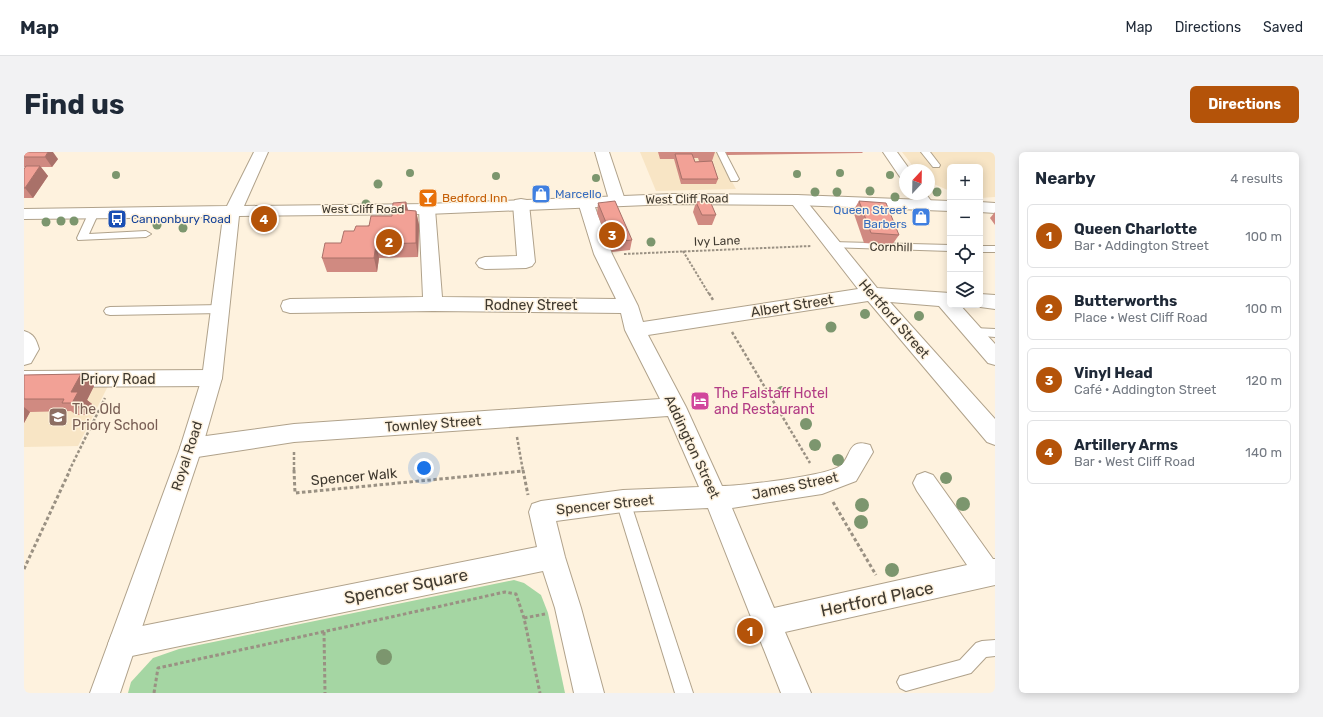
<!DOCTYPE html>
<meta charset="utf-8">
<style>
:root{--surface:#fff;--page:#f2f2f3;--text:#1f2937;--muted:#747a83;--line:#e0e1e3;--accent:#b45309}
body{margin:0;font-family:Rubik,sans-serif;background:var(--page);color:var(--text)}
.controls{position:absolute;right:12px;top:12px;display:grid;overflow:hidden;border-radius:6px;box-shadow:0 2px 10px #0003}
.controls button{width:36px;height:36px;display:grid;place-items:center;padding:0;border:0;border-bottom:1px solid var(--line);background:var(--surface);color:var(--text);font:20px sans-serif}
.compass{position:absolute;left:875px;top:12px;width:36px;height:36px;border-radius:50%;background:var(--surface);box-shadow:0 2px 10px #0003;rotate:22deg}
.you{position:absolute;left:400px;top:316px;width:14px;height:14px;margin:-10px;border:3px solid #fff;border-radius:50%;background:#1a73e8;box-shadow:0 0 0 6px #1a73e833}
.badge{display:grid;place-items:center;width:26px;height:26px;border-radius:50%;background:var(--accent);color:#fff;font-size:13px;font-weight:700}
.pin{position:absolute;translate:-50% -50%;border:2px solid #fff;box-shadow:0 1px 4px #0006}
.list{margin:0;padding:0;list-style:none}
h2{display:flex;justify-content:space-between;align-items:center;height:52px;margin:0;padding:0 16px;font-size:17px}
h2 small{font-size:13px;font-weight:400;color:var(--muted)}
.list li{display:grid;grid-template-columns:26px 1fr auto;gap:12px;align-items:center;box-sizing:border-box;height:64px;margin:0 8px 8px;padding:0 8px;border:1px solid var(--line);border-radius:6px}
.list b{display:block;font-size:15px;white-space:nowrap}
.list p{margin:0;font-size:13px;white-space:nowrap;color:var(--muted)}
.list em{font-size:13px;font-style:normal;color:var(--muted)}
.icon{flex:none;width:22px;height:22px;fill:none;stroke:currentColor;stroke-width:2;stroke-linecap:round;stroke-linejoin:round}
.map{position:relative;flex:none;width:971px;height:541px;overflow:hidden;border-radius:6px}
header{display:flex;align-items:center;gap:24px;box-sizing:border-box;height:56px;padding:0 20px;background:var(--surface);border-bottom:1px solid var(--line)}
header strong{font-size:19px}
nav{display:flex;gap:22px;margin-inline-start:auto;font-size:14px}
.intro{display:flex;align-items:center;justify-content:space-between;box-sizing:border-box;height:96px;padding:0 24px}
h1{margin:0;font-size:28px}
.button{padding:10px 18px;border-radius:6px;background:var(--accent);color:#fff;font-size:14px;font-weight:700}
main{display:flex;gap:24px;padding:0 24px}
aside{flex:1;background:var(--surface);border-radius:6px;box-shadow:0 2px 10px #0003}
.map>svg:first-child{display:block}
.built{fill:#f8e5c5}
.green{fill:#a5d6a3}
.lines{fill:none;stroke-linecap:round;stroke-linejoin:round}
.lane-casing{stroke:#b0a28b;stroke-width:2}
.street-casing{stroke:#b0a28b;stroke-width:2}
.secondary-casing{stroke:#b0a28b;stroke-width:2}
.path-far2{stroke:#9a9183;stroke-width:2;stroke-dasharray:2.5 1.5;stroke-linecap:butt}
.path-far1{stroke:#9a9183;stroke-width:2.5;stroke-dasharray:3 2;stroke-linecap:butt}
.path{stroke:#9a9183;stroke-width:3;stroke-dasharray:3.5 2.5;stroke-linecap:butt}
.lane{fill:#fff;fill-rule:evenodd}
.street{fill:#fff;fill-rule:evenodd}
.secondary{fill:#fff;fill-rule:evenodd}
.tree{fill:#7c966e}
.wall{fill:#d08a81;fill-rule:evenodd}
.shaded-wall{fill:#a97169}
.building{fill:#f2a196;stroke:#a97169}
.labels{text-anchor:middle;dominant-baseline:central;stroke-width:3;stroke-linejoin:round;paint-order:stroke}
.far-shop-label{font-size:12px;fill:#366cbe;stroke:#fef2de;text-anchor:start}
.far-food-label{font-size:12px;fill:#c56008;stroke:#fef2de;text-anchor:start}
.far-street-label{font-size:12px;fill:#403a30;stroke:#fef2de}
.far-transit-label{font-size:12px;fill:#164399;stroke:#fef2de;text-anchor:start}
.street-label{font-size:14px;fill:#403a30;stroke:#fef2de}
.hotel-label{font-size:14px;fill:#b23c85;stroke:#fef2de;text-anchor:start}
.education-label{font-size:14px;fill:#785e54;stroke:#fef2de;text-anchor:start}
.near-street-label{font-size:17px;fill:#403a30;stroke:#fef2de}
</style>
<header>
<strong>Map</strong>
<nav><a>Map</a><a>Directions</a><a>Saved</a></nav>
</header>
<div class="intro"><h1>Find us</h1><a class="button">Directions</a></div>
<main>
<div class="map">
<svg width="971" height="541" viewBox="0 0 971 541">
<rect width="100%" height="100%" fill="#fef2de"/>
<g class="built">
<path d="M 616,0 L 692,0 L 712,37 L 632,39 Z"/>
<path d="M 878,0 L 971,0 L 971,45 L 956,46 L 956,15 L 926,15 L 926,39 L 905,30 L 905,18 L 892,18 Z"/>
<path d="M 84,234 L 54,294 L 0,295 L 0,236 Z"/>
</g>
<path class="green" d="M 490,428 L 500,431 L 517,443 L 524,461 L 541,541 L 104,541 L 107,530 L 129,506 L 155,497 Z"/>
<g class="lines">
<g class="lane-casing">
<g id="lane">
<path d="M 693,0 L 701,0 L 715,27 L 713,29 L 707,29 Z"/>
<path d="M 897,0 L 906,0 L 916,13 L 915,15 L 909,15 Z"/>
<path d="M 70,57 L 75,60 L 65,82 L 122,79 L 127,82 L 122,85 L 54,88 L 53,86 L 65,60 Z"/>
<path d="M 808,90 L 926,93 L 926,99 L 804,95 L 803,93 L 804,91 Z"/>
<rect x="956" y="94" width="15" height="6"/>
<path d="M 197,153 L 201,154 L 203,157 L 201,160 L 197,161 L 86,163 L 82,162 L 80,159 L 82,156 L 86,155 Z"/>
<path d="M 950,176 L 971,177 L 971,185 L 946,183 L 944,180 L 946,177 Z"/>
<path d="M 599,342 L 604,344 L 606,349 L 669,541 L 651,541 L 592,349 L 594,344 Z"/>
<path d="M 971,488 L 971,504 L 962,505 L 947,521 L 882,539 L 876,536 L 873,530 L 876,524 L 936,508 L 952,491 L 958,489 Z"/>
</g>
</g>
<g class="street-casing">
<g id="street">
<path d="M 571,0 L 585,0 L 601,48 L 599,51 L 593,53 L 587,51 L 585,48 Z"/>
<path d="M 859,0 L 873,0 L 886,18 L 881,18 L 881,27 L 876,25 Z"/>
<path d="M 886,42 L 902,42 L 910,53 L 908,57 L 902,58 L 896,57 Z"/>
<path d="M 773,43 L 779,45 L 853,136 L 926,141 L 926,153 L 936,153 L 971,192 L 971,213 L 964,211 L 915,154 L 866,150 L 971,267 L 971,293 L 963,290 L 844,149 L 624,183 L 662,255 L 698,334 C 717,334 802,324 816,314 C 828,305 823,285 846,293 L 849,300 L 832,329 L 798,342 L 708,356 L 750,456 L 943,413 L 893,339 L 889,331 L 893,323 L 901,320 L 909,323 L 969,407 L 971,407 L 971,433 L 761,480 L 787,541 L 757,541 L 684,356 L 599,360 L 532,369 L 541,405 L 557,456 L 580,541 L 550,541 L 531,456 L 519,419 L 98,506 L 88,502 L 84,492 L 88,482 L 98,478 L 513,395 L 505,360 L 508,352 L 517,349 L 599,338 L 675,335 L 644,264 L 270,290 L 167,306 L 159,303 L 156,296 L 159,289 L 167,286 L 270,272 L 636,247 L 601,178 L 597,161 L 409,159 L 266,161 L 259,159 L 257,154 L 259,149 L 266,147 L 399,145 L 395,57 L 397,53 L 403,52 L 409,53 L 411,57 L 418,145 L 592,147 L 570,102 L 554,50 L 556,47 L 562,45 L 568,47 L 588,102 L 614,154 L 619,170 L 834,137 L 765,48 L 767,45 Z"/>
<path d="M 497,47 L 503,48 L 505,52 L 511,110 L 508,114 L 502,116 L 461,117 L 455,115 L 452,111 L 455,107 L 461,105 L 493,104 L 489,52 L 491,48 Z"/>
<path d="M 956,142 L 971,143 L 971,157 L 949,154 L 956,153 Z"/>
<path d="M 0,179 C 10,182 12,187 15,197 L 7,211 L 0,213 Z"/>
<path d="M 188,218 L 195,220 L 198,226 L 195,232 L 188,234 L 0,235 L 0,219 Z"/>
</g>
</g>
<g class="secondary-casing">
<g id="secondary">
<path d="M 230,0 L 244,0 L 220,54 L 403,52 L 648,42 L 773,43 L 926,49 L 926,59 L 773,53 L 648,52 L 403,62 L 215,64 L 198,226 L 178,296 L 96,541 L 66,541 L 156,296 L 178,226 L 199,65 L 0,67 L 0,57 L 203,54 Z"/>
<path d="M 956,50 L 971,51 L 971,61 L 956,60 Z"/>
</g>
</g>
<g class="path-far2">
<path d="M 659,99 L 685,142"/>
<path d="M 600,102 L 787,94"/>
</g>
<g class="path-far1">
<path d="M 685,141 L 689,148"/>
<path d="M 708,180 L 786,311"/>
<path d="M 493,285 L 499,319"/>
<path d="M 270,300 L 270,319"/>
<path d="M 45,319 L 81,246"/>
</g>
<g class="path">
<path d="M 270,318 L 271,341 L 499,319"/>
<path d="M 499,318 L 504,343"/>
<path d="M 809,350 L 852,423"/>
<path d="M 0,417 L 46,318"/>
<path d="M 500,466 L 521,462"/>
<path d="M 300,480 L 301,541"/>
<path d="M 130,541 L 134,516 L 481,440 L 492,442 L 500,466 L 516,541"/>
</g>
<use href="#lane" class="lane"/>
<use href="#street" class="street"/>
<use href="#secondary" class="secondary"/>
</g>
<g class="tree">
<circle cx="386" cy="21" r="4"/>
<circle cx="816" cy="21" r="4"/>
<circle cx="773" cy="22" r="4"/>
<circle cx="92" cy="23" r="4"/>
<circle cx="866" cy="23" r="4"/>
<circle cx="472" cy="24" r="4"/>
<circle cx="572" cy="26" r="4"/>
<circle cx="354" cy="32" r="4.5"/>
<circle cx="846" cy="39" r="4.5"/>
<circle cx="791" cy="40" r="4.5"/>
<circle cx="813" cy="40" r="4.5"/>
<circle cx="913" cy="40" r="4.5"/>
<circle cx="871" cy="45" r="4.5"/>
<circle cx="342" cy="52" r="4.5"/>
<circle cx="37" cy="69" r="4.5"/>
<circle cx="50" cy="69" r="4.5"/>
<circle cx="22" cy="70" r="4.5"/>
<circle cx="133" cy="73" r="4.5"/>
<circle cx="159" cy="76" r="4.5"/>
<circle cx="627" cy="90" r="4.5"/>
<circle cx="841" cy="162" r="5"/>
<circle cx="895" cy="164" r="5"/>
<circle cx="807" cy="175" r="5.5"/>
<circle cx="758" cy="240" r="6"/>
<circle cx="782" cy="272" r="6"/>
<circle cx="791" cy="293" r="6"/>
<circle cx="814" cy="308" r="6"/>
<circle cx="922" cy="326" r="6"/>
<circle cx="939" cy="352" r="7"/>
<circle cx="838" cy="353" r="7"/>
<circle cx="837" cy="370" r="7"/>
<circle cx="868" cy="418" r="7"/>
<circle cx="360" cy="505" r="8"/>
</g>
<g class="wall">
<path d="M 0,0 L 34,7 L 28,15 L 17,15 L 24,24 L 9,46 L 0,46 L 0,17 L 2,15 L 0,15 Z"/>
<path d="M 634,0 L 691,0 L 688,9 L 694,27 L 692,32 L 657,32 L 650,7 L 636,7 ZM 670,6 L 674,6 L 675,9 L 671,10 Z"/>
<path d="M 702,0 L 839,0 L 838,1 L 703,3 Z"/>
<path d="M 835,49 L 875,83 L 868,93 L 840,91 L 829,59 Z"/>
<path d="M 382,50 L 384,58 L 392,59 L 395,73 L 394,105 L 355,106 L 353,120 L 303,120 L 298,106 L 317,91 L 330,79 L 368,64 Z"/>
<path d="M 672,50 L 692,63 L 688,73 L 674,73 L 669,60 Z"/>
<path d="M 574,51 L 608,88 L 606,98 L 588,100 L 573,61 Z"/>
<path d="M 971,60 L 971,73 L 966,66 Z"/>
<path d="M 57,222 L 70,234 L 63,248 L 68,252 L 63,263 L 52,263 L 47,259 L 6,260 L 0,271 L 0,223 Z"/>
</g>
<g class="shaded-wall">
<path d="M 24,0 L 29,0 L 34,7 L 28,15 L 21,5 Z"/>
<path d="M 16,14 L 24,24 L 9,46 L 1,36 Z"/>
<path d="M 382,50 L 385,64 L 381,58 Z"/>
<path d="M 392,59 L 395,73 L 394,105 L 392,91 Z"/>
<path d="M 352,92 L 355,106 L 353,120 L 350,106 Z"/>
<path d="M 57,222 L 70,234 L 63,248 L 68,252 L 63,263 L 48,251 L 47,240 Z"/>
<path d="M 0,255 L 6,260 L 0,271 Z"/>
</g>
<g class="building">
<path d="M 0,0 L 24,0 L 21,5 L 0,5 Z"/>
<path d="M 651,2 L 668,2 L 671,10 L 688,9 L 694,27 L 658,27 Z"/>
<path d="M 2,14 L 16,14 L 1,36 L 0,36 L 0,17 Z"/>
<path d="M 591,49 L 608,88 L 590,90 L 574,51 Z"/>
<path d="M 686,49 L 692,63 L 678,63 L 672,50 Z"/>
<path d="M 835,49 L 862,51 L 875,83 L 847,81 Z"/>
<path d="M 382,50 L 381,58 L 392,59 L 392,91 L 352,92 L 350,106 L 298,106 L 301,91 L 317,91 L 320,79 L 330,79 L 332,74 L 345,74 L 347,64 L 368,64 L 369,51 Z"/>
<path d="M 57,222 L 47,240 L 54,240 L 48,251 L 38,251 L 40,247 L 0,247 L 0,223 Z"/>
</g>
<defs>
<g id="shop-square" transform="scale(1)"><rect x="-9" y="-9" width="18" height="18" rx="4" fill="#3f7fe0" stroke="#fef2de"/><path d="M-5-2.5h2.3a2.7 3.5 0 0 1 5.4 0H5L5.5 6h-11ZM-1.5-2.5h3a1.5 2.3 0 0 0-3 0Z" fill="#fff"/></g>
<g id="bar-square" transform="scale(1)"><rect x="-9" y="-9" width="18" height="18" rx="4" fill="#e8710a" stroke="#fef2de"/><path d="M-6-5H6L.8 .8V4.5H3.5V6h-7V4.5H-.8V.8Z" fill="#fff"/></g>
<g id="bus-square" transform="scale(1)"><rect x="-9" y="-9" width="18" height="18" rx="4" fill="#1a4fb4" stroke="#fef2de"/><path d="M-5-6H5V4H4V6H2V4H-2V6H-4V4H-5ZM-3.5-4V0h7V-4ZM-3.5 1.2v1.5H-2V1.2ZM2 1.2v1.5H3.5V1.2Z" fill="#fff"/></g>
<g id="hotel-square" transform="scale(1)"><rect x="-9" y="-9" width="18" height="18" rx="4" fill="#d1479c" stroke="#fef2de"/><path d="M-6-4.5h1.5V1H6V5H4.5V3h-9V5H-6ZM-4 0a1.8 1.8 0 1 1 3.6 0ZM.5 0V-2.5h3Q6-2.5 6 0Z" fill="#fff"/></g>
<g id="school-square" transform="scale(1)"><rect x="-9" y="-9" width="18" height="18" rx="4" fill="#8d6e63" stroke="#fef2de"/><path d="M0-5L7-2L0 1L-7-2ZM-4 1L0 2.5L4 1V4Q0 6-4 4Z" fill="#fff"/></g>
</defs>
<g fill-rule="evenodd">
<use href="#shop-square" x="517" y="42"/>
<use href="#bar-square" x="404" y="46"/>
<use href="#shop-square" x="897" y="65"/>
<use href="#bus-square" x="93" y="67"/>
<use href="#hotel-square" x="676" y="249"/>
<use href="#school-square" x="34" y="265"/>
</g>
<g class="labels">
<g class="far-shop-label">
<text x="531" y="42">Marcello</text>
<text x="883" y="58" text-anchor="end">Queen Street<tspan x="883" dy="14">Barbers</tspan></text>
</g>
<g class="far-food-label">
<text x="418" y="46">Bedford Inn</text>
</g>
<g class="far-street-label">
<text transform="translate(663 47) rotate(-1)">West Cliff Road</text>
<text x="339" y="57">West Cliff Road</text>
<text transform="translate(693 89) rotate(-2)">Ivy Lane</text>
<text transform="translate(867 95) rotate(1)">Cornhill</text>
</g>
<g class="far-transit-label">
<text x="107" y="67">Cannonbury Road</text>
</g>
<g class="street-label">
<text x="507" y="153">Rodney Street</text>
<text transform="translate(768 154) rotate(-9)">Albert Street</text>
<text transform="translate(870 167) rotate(49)">Hertford Street</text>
<text x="94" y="227">Priory Road</text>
<text transform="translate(409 272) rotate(-4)">Townley Street</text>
<text transform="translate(668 295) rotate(65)">Addington Street</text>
<text transform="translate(163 304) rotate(-72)">Royal Road</text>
<text transform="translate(330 325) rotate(-5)">Spencer Walk</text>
<text transform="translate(771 334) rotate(-12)">James Street</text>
<text transform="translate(581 353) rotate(-6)">Spencer Street</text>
</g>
<g class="hotel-label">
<text x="690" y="241">The Falstaff Hotel<tspan x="690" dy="16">and Restaurant</tspan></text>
</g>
<g class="education-label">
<text x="48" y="257">The Old<tspan x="48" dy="16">Priory School</tspan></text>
</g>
<g class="near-street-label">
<text transform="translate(382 434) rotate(-11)">Spencer Square</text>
<text transform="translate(853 447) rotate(-12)">Hertford Place</text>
</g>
</g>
</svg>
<div class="controls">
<button>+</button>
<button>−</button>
<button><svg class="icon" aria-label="locate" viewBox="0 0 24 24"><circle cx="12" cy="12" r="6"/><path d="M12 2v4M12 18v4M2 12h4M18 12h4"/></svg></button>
<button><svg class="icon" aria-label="layers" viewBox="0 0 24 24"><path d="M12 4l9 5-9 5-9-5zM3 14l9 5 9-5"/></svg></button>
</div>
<svg class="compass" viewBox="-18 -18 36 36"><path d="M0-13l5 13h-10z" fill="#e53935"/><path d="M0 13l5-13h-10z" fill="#747a83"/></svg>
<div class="you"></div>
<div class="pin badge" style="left:726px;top:479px">1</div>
<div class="pin badge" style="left:365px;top:90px">2</div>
<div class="pin badge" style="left:588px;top:83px">3</div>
<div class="pin badge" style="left:240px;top:67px">4</div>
</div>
<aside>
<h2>Nearby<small>4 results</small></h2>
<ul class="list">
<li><span class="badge">1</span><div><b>Queen Charlotte</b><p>Bar · Addington Street</p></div><em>100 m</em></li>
<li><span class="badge">2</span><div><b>Butterworths</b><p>Place · West Cliff Road</p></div><em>100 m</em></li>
<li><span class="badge">3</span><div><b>Vinyl Head</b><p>Café · Addington Street</p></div><em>120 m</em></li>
<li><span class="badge">4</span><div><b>Artillery Arms</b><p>Bar · West Cliff Road</p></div><em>140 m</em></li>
</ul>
</aside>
</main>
